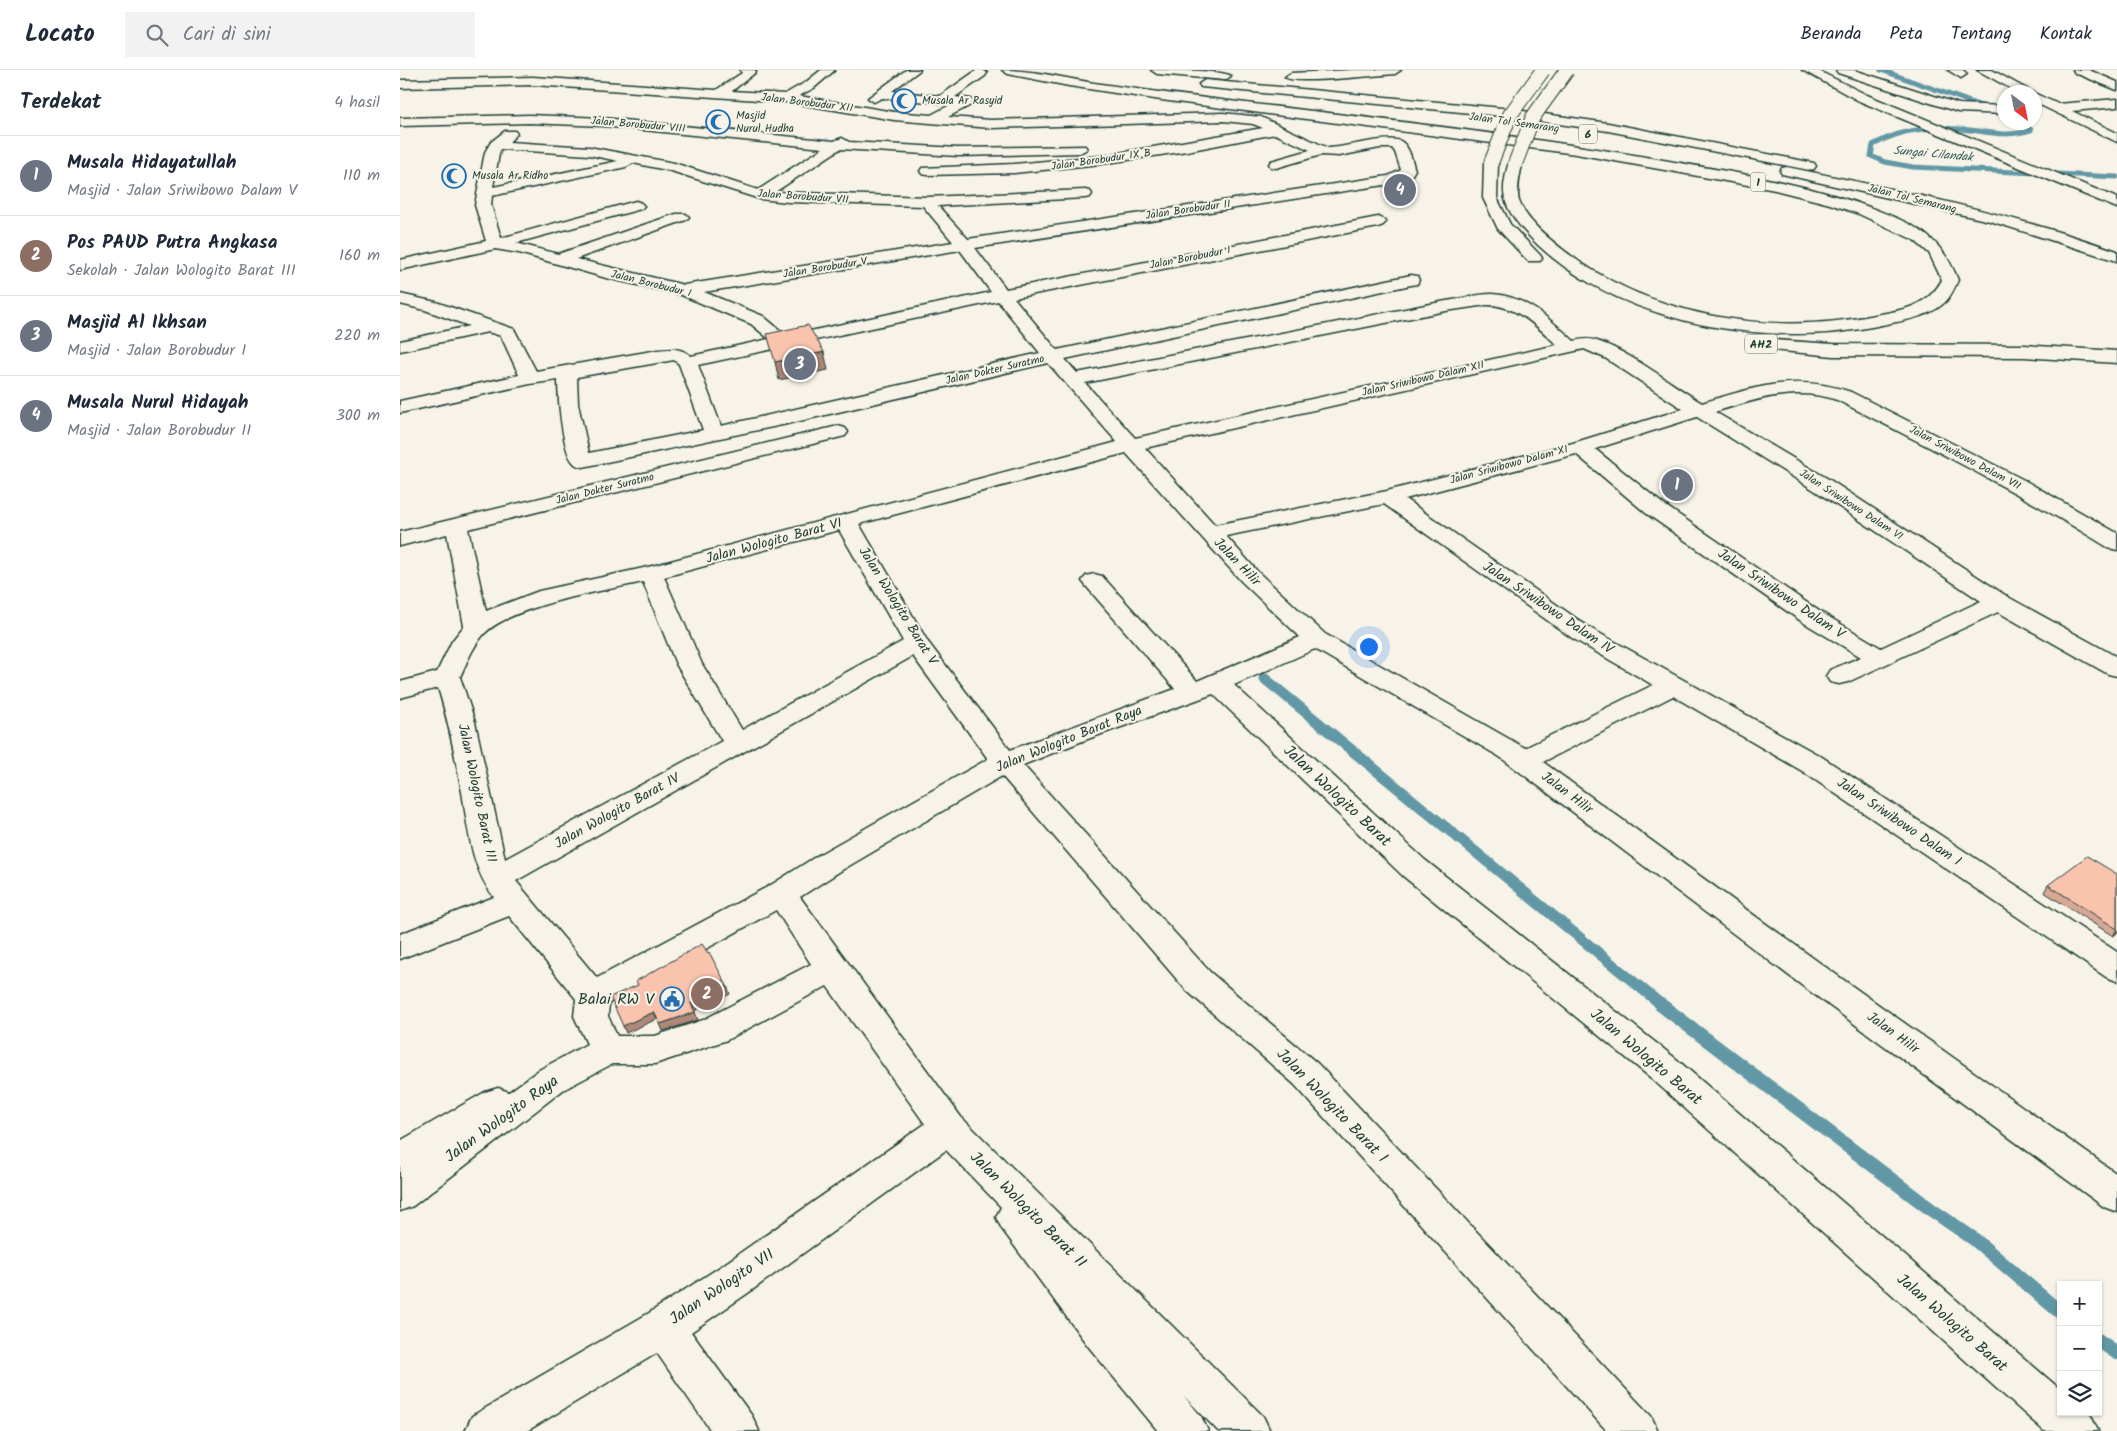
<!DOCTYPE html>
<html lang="id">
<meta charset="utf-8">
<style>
:root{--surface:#fff;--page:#f2f2f3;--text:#1f2937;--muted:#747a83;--line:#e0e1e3;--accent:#db2777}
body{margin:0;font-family:Kalam,sans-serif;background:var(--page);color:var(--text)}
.controls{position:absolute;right:15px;bottom:15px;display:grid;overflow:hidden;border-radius:0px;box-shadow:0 1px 4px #0004}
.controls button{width:45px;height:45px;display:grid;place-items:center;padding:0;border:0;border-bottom:1px solid var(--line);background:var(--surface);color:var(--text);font:25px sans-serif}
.compass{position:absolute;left:1597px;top:15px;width:45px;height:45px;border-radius:50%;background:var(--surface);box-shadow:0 1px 4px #0004;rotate:148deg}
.you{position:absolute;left:968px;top:576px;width:18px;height:18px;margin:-12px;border:4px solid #fff;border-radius:50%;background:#1a73e8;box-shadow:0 0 0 8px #1a73e833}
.badge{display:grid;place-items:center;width:32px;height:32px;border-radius:50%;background:var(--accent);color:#fff;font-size:16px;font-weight:700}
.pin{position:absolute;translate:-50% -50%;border:2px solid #fff;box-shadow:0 1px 5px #0006}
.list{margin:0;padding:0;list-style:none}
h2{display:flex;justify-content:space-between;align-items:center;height:65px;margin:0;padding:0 20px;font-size:21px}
h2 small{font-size:16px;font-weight:400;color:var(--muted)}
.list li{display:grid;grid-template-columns:32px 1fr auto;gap:15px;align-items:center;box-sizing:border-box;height:80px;padding:0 20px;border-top:1px solid var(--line)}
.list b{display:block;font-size:19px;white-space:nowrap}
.list p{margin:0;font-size:16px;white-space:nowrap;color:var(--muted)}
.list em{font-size:16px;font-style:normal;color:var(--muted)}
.icon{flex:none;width:28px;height:28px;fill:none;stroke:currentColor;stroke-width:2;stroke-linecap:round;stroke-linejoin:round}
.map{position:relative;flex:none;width:1717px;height:1361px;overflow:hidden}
header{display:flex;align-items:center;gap:30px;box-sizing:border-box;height:70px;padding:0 25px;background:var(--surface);border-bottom:1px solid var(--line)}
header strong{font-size:24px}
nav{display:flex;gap:28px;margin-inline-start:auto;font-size:18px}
.search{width:350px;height:45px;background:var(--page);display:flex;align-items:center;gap:12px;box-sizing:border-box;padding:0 18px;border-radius:0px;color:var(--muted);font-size:19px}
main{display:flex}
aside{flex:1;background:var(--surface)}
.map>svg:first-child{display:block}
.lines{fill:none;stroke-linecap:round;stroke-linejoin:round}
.stream-far2{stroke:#6298a5;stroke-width:5}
.stream-far1{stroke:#6298a5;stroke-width:11}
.stream{stroke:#6298a5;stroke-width:14}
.street-casing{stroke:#1f3d34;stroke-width:3}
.highway-casing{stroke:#1f3d34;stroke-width:3}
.street{fill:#f7f3e8;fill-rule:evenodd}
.highway{fill:#f7f3e8;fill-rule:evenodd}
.highway-bridge-casing{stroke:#1f3d34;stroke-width:16;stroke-linecap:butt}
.highway-bridge{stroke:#f7f3e8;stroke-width:14}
.wall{fill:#d7a896;stroke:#1f3d34}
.shaded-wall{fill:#af887a;stroke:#1f3d34}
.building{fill:#fac3ae;stroke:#1f3d34}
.labels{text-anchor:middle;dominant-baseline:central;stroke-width:4;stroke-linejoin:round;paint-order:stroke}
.far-poi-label{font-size:11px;fill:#1f3d34;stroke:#f7f3e8;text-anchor:start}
.far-street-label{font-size:11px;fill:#1f3d34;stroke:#f7f3e8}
.shield{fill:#f7f3e8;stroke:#60746a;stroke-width:1}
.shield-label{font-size:12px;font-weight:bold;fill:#1f3d34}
.far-water-label{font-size:12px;font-style:italic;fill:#355b5a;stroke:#f7f3e8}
.street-label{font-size:14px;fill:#1f3d34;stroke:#f7f3e8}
.near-street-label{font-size:16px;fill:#1f3d34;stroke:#f7f3e8}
.near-poi-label{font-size:16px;fill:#1f3d34;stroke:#f7f3e8;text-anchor:end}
</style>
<header>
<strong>Locato</strong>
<div class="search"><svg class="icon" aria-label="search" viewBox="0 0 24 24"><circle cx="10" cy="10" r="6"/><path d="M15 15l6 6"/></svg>Cari di sini</div>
<nav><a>Beranda</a><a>Peta</a><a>Tentang</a><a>Kontak</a></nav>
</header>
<main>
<aside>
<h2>Terdekat<small>4 hasil</small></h2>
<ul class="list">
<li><span class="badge" style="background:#6b7280">1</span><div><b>Musala Hidayatullah</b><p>Masjid · Jalan Sriwibowo Dalam V</p></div><em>110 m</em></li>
<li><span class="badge" style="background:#8d6e63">2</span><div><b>Pos PAUD Putra Angkasa</b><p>Sekolah · Jalan Wologito Barat III</p></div><em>160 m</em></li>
<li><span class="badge" style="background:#6b7280">3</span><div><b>Masjid Al Ikhsan</b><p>Masjid · Jalan Borobudur I</p></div><em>220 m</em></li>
<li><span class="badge" style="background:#6b7280">4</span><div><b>Musala Nurul Hidayah</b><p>Masjid · Jalan Borobudur II</p></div><em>300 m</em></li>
</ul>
</aside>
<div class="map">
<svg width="1717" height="1361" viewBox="0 0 1717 1361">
<rect width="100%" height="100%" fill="#f7f3e8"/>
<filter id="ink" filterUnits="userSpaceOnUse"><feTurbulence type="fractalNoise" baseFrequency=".02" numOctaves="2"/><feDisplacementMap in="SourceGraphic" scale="10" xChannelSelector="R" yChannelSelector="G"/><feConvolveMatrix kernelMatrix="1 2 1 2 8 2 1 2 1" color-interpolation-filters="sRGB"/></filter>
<g filter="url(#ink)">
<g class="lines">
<g class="stream-far2">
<path d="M 1481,0 L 1604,44"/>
<path d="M 1624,52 L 1631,60 C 1613,66 1596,64 1578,61 C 1540,56 1506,56 1473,75 L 1471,86 L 1485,92 L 1513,97 L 1717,107"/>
</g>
<path class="stream-far1" d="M 864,608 L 1263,936"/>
<g class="stream">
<path d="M 1261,935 L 1533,1141 L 1574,1169 L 1661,1243"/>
<path d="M 1698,1270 L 1717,1283"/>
</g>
<g class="street-casing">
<g id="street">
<path d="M 340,0 L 355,0 L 356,2 L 332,21 L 385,24 L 406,12 L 421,0 L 435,0 L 414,18 L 399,26 L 494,42 L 531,45 L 552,34 L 482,28 L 474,32 L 468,28 L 506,0 L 520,0 L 492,21 L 540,26 L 577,0 L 583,0 L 587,3 L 585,6 L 555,27 L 571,29 L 573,32 L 571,35 L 548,47 L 591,50 L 823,43 L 861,47 L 928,78 C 944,78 991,64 1002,72 C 1010,78 1012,91 1015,100 L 1010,108 L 991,114 L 575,178 L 606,219 L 978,147 L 983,149 L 986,152 L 983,155 L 978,157 L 614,228 L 657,280 L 1011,205 L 1017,206 L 1019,210 L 1017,214 L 1011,215 L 665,289 L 677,303 L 1046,231 C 1061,229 1076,224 1092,224 C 1124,225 1151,250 1174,271 C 1182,269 1189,268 1197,271 C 1229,281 1272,315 1302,333 C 1355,317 1395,303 1451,322 L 1624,410 L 1717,463 L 1717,480 L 1709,478 C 1621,423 1529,377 1437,330 C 1395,316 1356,329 1315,342 L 1430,410 L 1608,527 L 1717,587 L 1717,606 L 1708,604 L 1598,542 L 1448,612 L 1439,614 L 1430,612 L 1426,606 L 1430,600 L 1461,587 L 1401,551 L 1247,444 L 1176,384 L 1005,429 L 1190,558 L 1422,687 L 1717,882 L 1717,911 L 1706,907 L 1402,701 L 1273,626 L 1143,692 L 1424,896 L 1717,1104 L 1717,1142 L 1704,1137 L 1400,914 L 1100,687 L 915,579 L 834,615 L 1025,790 L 1275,988 L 1661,1320 L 1661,1342 L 1687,1342 L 1691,1346 L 1698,1361 L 1644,1361 L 1251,1008 L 1003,806 L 813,624 L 685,670 L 623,695 L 810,902 L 918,994 L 1251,1346 L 1258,1361 L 1207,1361 L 894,1014 L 786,920 L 602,706 L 442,800 L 400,827 L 561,1047 L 863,1346 L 870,1361 L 818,1361 L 783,1325 L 801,1346 L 808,1361 L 758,1361 L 688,1276 L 602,1159 L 596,1147 L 601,1137 L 546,1080 L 348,1223 L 291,1262 L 352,1346 L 359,1361 L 311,1361 L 257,1283 L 127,1361 L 65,1361 L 72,1346 L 249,1243 L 320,1197 L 525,1054 L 427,916 L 327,970 L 255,994 L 212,994 L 163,1020 L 13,1136 L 0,1141 L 0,1071 L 85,1022 L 98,1018 L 109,1022 L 139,1000 L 187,974 L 174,946 L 176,929 L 109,846 L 0,889 L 0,864 L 94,827 C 71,798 68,758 62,722 C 55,687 49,652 38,618 L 0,628 L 0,612 L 37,602 L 52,571 L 64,556 L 47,464 L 0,476 L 0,462 L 438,356 L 445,358 L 448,362 L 445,366 L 68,459 L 86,541 L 139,521 L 248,497 L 717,372 L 648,293 L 387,354 L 183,397 C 179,396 176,396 173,392 C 162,380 158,327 158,310 L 130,314 L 0,343 L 0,331 L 119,305 L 101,266 L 88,262 L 0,281 L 0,271 L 69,256 L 25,240 L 0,234 L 0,224 L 36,232 L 114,259 L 136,301 L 258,280 C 271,279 280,277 291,286 L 369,269 L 351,254 L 279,224 L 206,208 L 119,183 L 95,179 L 0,200 L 0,190 L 86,171 L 75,135 L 85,82 L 91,72 L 105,61 L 115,61 L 117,64 L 109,72 L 189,77 L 274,93 L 358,120 L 423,78 L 203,56 L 129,53 L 0,56 L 0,48 L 129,45 L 203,48 L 434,71 L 442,68 L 449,72 L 558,78 L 685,76 L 687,79 L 680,83 L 558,86 L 440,79 L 375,122 L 528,127 L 685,120 L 690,121 L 692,124 L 690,127 L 685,128 L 538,136 L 568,169 L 988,106 L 1001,100 L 995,82 L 992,78 L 980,78 L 939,86 L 921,85 L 876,98 L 871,97 L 869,94 L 871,91 L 910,80 L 875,64 L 787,81 L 701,94 L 614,103 L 527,105 L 522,104 L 520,101 L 522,98 L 614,94 L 701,86 L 863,58 L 853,54 L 823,51 L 591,58 L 494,50 L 387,32 L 133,15 L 0,18 L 0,10 L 133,7 L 316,20 L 342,3 ZM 100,79 L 189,85 L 218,91 L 93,117 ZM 233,93 L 271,101 L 360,129 L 388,132 L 523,136 L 553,172 L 284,215 L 176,189 L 286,150 L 289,147 L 286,144 L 276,144 L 158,184 L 116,173 L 241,139 L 244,136 L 241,133 L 236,131 L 101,168 L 91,135 L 92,126 L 226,97 ZM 560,180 L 591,222 L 387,266 L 363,246 L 304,222 ZM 598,231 L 640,283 L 321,356 L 298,295 ZM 1086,235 C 1115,234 1137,256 1157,275 L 735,368 L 685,313 L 1046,241 ZM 1184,279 L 1205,288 L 1283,339 L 1173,373 L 987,421 L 815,455 L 745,378 ZM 274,290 L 279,294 L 303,360 L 189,383 L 178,334 L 177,307 ZM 1297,347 L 1414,420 L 1581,531 L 1481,578 L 1419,541 L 1263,434 L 1195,379 ZM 726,383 L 842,512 L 900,567 L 797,611 L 702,506 L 694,504 L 686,506 L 682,511 L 686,516 L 775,619 L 610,680 L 528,572 L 459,454 ZM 984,434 L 1172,568 L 1253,615 L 1125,678 L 925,564 L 858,502 L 826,466 ZM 439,460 L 503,571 L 342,660 L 302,594 L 264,507 ZM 243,512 L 276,594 L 322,671 L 105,789 L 75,652 L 60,607 C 67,592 73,576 84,564 C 112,535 203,521 243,512 ZM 513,586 L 588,689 L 420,784 L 371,815 L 197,908 L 116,811 ZM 376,840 L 411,894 L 303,950 L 255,966 L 217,966 L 208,946 L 209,933 Z"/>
<path d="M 1436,0 L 1454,0 L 1559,34 L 1604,36 L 1604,44 L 1558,42 L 1438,3 Z"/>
<path d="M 1548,0 L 1563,0 L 1567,4 L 1561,8 Z"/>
<path d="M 1577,0 L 1592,0 L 1632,22 L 1617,22 Z"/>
<path d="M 1673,0 L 1689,0 L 1717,12 L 1717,20 L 1675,3 Z"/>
<path d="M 1634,23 L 1658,34 L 1717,29 L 1717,37 L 1672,41 L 1717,63 L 1717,72 L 1634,32 Z"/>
</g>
</g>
<g class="highway-casing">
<g id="highway">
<path d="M 602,0 C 636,0 668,9 701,14 C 749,21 797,27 846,33 C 987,50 1128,66 1269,91 C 1336,103 1405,113 1469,137 C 1513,154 1540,164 1558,210 C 1555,217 1552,224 1547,230 C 1531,248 1500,251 1477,256 C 1361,280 1201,251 1121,157 C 1108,141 1101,129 1105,109 C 1106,103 1107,96 1110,91 L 1120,91 L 1122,94 C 1120,105 1116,120 1119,131 C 1126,150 1147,167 1162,179 C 1247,246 1369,267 1475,245 C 1503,240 1527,237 1542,210 L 1529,183 L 1514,170 L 1459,144 L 1430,134 L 1375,120 L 1176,84 L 761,30 L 669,16 L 608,4 Z"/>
<path d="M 751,0 C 766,0 823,0 831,6 L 825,10 L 757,4 Z"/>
<path d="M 952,0 L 1001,0 L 995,4 C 978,5 893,15 885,7 L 891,3 Z"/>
<path d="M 1402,0 L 1417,0 L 1467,25 L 1717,128 L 1717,138 L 1459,31 Z"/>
<path d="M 805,10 L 1102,38 L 1208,53 L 1409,92 L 1414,93 L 1416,96 L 1414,99 L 1409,100 L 1208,61 L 1102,46 L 801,17 L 799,14 Z"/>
<path d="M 1091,89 L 1096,90 L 1098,93 L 1097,128 L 1110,154 L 1140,185 L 1142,188 L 1140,191 L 1128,191 L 1098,159 L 1083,128 L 1084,93 L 1086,90 Z"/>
<path d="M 1387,97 C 1498,120 1609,143 1717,181 L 1717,191 L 1590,151 L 1382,104 L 1380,101 L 1382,98 Z"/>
<path d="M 1359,269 L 1433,274 L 1624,275 L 1717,281 L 1717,293 L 1624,287 L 1433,286 L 1353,278 L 1350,274 L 1353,270 Z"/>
</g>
</g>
<use href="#street" class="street"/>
<use href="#highway" class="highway"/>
<g class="highway-bridge-casing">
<g id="highway-bridge">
<path d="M 1091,93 L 1110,45 L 1143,0"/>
<path d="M 1115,94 L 1133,47 L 1167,0"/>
</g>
</g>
<use href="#highway-bridge" class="highway-bridge"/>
</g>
<path class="wall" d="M 1717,804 L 1717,863 L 1713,866 L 1644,822 L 1648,815 Z"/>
<g class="shaded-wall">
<path d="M 424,282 L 428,300 L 379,310 L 375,292 Z"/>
<path d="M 1717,859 L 1717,863 L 1713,866 Z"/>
<path d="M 327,916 L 330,924 L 294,941 L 291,933 Z"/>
<path d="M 254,942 L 257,949 L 226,963 L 223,956 Z"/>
<path d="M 295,942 L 298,950 L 263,961 L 260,954 Z"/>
</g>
<g class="building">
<path d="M 408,255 L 424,282 L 375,292 L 367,264 Z"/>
<path d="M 1687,786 L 1717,804 L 1717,859 L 1648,815 Z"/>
<path d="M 302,874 L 308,883 L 309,882 L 327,916 L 291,933 L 295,942 L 260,954 L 254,942 L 223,956 L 210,927 L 238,915 L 236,911 Z"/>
</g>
</g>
<defs>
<g id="mosque-ring" transform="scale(1.25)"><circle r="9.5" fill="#f7f3e8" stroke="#1f6fb2" stroke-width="1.5"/><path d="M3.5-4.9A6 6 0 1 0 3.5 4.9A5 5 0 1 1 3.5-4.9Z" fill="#1f6fb2"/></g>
<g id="civic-ring" transform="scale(1.25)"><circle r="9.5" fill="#f7f3e8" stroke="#1f6fb2" stroke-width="1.5"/><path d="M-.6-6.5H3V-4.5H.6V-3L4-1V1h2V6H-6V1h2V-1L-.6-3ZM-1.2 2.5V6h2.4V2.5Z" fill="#1f6fb2"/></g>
</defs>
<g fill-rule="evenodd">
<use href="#mosque-ring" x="504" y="31"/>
<use href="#mosque-ring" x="318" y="52"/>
<use href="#mosque-ring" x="54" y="106"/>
<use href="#civic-ring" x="272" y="929"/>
</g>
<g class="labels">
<g class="far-poi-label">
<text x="522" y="31">Musala Ar Rasyid</text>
<text x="336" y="46">Masjid<tspan x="336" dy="13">Nurul Hudha</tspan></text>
<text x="72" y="106">Musala Ar Ridho</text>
</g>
<g class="far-street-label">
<text transform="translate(407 33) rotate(7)">Jalan Borobudur XII</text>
<text transform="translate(1114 53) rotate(8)">Jalan Tol Semarang</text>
<text transform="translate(238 55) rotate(5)">Jalan Borobudur VIII</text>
<text transform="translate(701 90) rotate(-8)">Jalan Borobudur IX B</text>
<text transform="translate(403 127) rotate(4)">Jalan Borobudur VII</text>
<text transform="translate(1512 129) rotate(14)">Jalan Tol Semarang</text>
<text transform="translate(788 140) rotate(-8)">Jalan Borobudur II</text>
<text transform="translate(790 188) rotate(-11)">Jalan Borobudur I</text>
<text transform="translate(425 198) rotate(-9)">Jalan Borobudur V</text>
<text transform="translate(251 214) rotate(14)">Jalan Borobudur I</text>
<text transform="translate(595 300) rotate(-13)">Jalan Dokter Suratmo</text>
<text transform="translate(1023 309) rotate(-13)">Jalan Sriwibowo Dalam XII</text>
<text transform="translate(1565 388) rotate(28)">Jalan Sriwibowo Dalam VII</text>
<text transform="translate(1109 395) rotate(-15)">Jalan Sriwibowo Dalam XI</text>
<text transform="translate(205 419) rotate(-14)">Jalan Dokter Suratmo</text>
<text transform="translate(1451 435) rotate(33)">Jalan Sriwibowo Dalam VI</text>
</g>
<g class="shield">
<rect x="1179" y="54.5" width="18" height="19" rx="4"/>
<rect x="1350.5" y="102.5" width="15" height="19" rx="4"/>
<rect x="1345" y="264.5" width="32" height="19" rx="4"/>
</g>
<g class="shield-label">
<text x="1188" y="64">6</text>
<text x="1358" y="112">1</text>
<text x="1361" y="274">AH2</text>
</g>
<g class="far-water-label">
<text transform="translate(1533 84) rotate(5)">Sungai Cilandak</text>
</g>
<g class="street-label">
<text transform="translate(374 471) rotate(-15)">Jalan Wologito Barat VI</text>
<text transform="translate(837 492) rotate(46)">Jalan Hilir</text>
<text transform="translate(1381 524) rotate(34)">Jalan Sriwibowo Dalam V</text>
<text transform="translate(498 536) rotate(58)">Jalan Wologito Barat V</text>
<text transform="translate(1148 538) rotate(34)">Jalan Sriwibowo Dalam IV</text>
<text transform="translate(669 669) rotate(-22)">Jalan Wologito Barat Raya</text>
<text transform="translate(77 723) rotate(78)">Jalan Wologito Barat III</text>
<text transform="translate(1167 723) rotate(37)">Jalan Hilir</text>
<text transform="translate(217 741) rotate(-29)">Jalan Wologito Barat IV</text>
<text transform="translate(1499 752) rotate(34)">Jalan Sriwibowo Dalam I</text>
<text transform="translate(1493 963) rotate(36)">Jalan Hilir</text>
</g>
<g class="near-street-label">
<text transform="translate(937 726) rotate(43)">Jalan Wologito Barat</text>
<text transform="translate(1246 987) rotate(40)">Jalan Wologito Barat</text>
<text transform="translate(932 1036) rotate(46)">Jalan Wologito Barat I</text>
<text transform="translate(102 1049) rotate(-36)">Jalan Wologito Raya</text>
<text transform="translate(628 1140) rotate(45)">Jalan Wologito Barat II</text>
<text transform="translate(322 1217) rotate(-34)">Jalan Wologito VII</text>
<text transform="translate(1552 1253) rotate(41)">Jalan Wologito Barat</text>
</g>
<g class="near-poi-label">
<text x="254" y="929">Balai RW V</text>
</g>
</g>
</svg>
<div class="controls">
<button>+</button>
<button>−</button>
<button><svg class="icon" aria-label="layers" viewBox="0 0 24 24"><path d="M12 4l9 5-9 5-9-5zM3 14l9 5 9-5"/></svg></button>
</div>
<svg class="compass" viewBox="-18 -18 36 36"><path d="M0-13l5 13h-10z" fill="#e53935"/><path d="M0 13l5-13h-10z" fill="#747a83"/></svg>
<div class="you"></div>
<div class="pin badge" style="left:1277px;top:415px;background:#6b7280">1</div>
<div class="pin badge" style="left:307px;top:924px;background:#8d6e63">2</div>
<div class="pin badge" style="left:400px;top:294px;background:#6b7280">3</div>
<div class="pin badge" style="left:1000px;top:120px;background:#6b7280">4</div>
</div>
</main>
